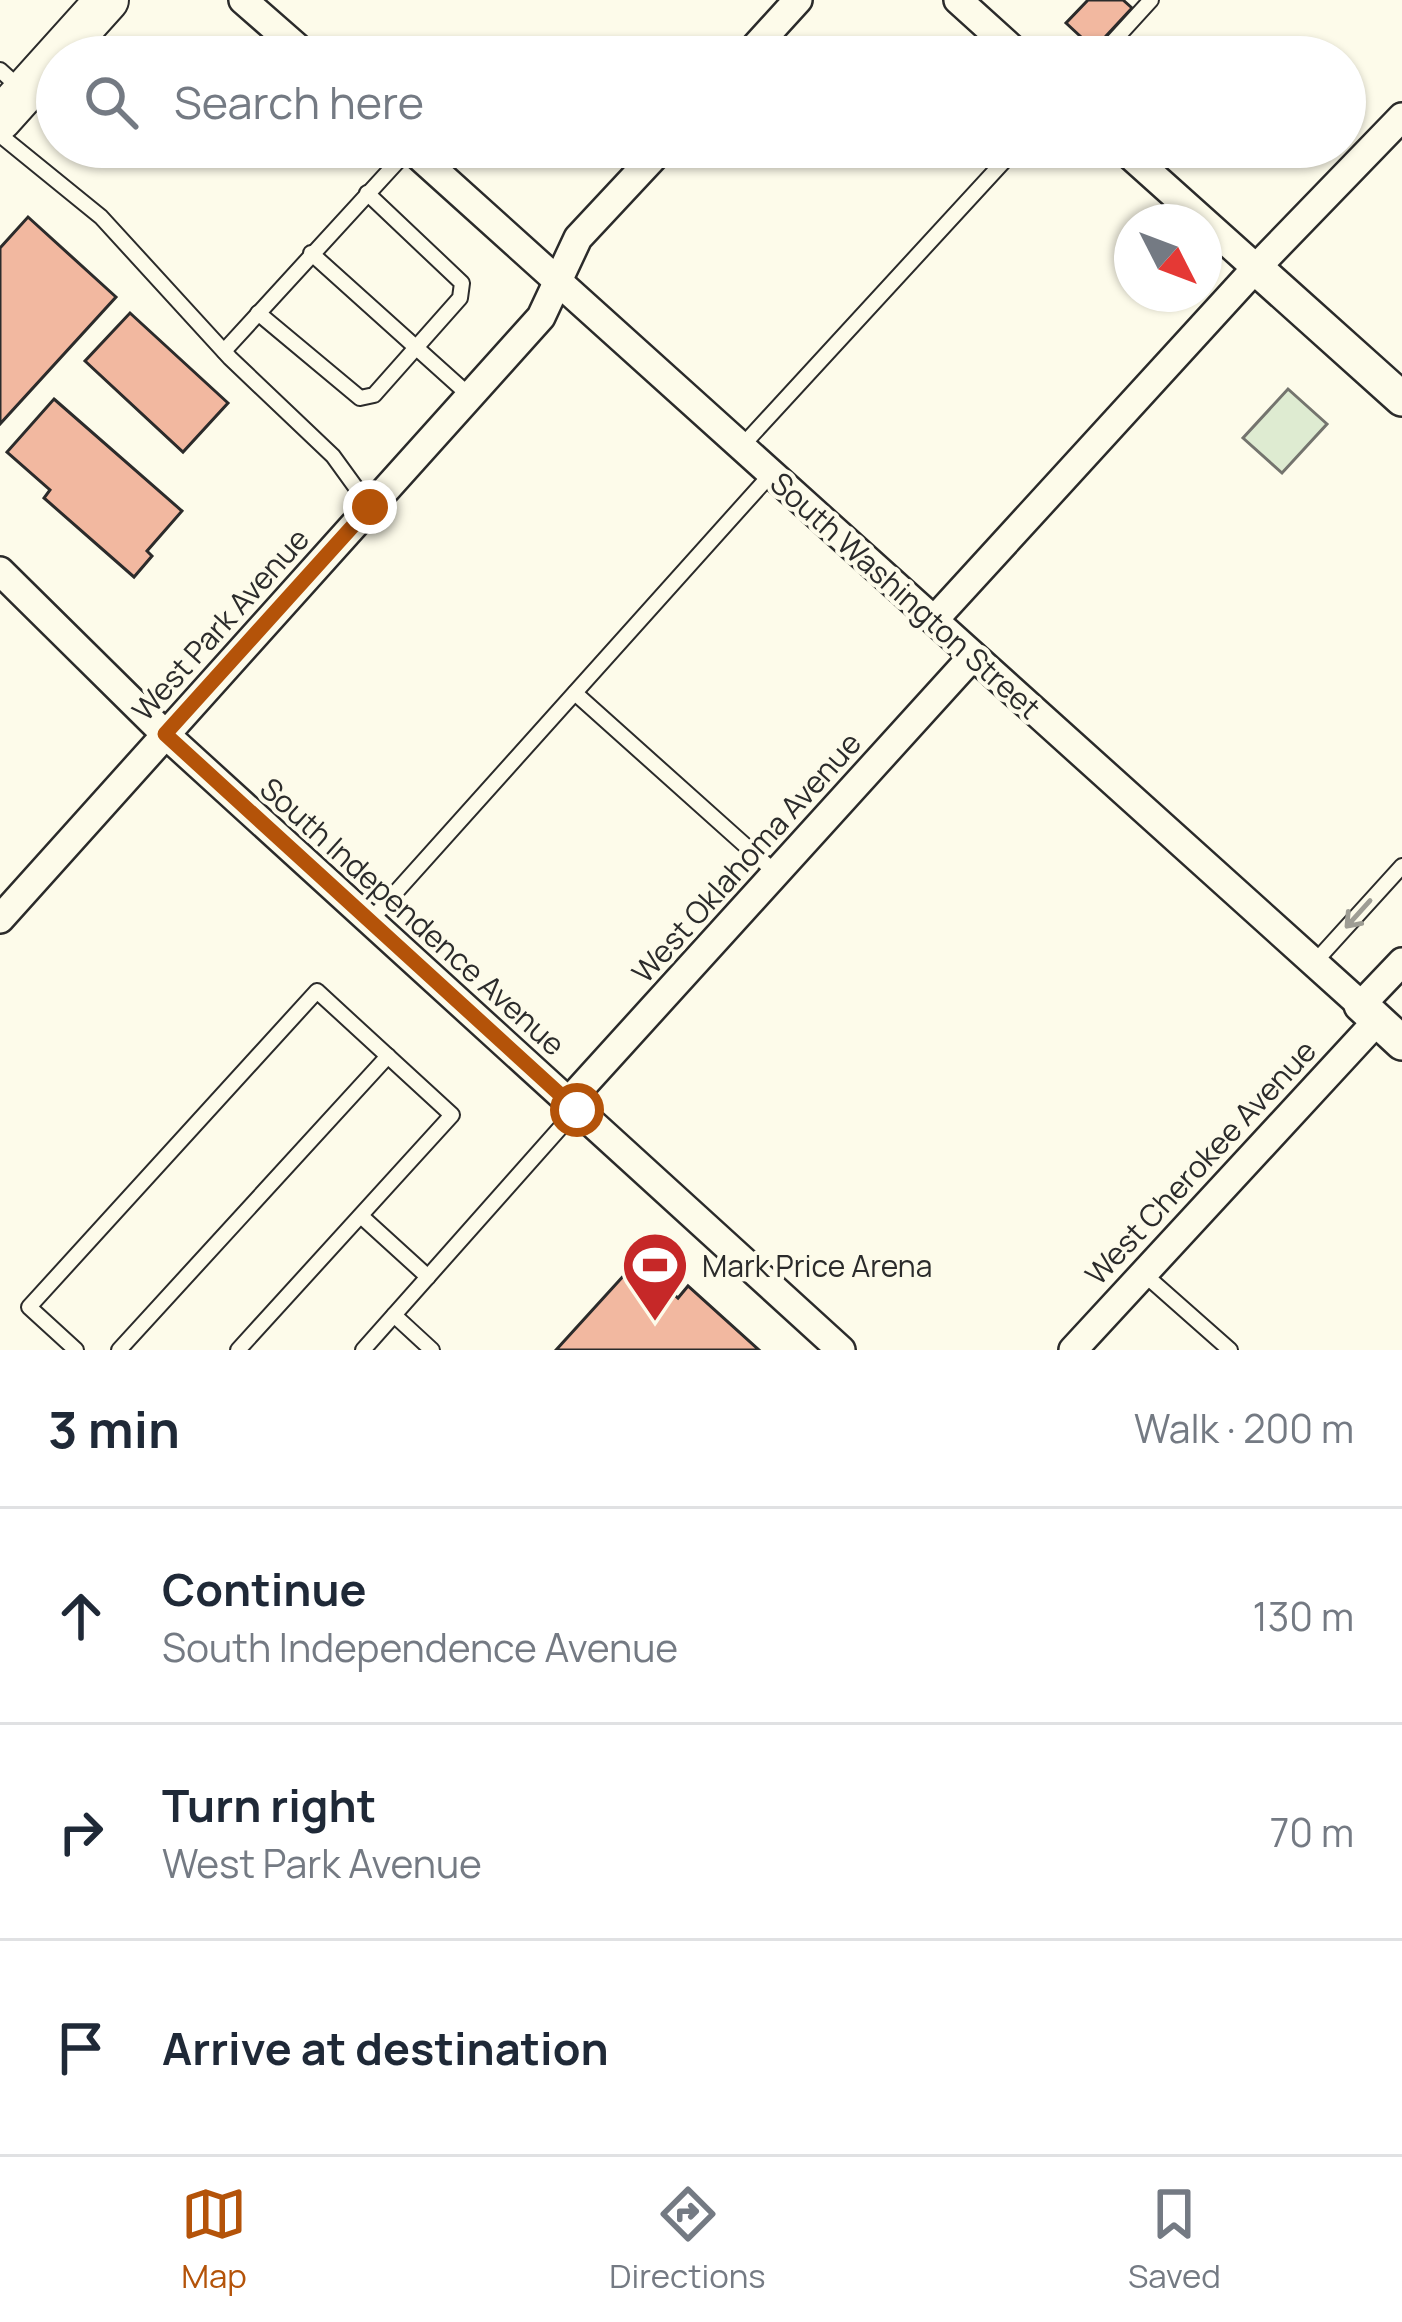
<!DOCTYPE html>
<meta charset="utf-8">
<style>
:root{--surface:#fff;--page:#f2f2f3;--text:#1f2937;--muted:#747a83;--line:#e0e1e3;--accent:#b45309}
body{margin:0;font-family:Manrope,sans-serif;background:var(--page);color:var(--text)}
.compass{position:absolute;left:1114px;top:204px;width:108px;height:108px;border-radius:50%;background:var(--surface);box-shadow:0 3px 9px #0004;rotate:132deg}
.stop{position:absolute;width:36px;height:36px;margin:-27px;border:9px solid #b45309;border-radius:50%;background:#fff}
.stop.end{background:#b45309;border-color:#fff;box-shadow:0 3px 12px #0008}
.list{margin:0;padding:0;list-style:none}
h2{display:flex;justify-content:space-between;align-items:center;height:156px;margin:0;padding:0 48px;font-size:51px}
h2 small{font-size:39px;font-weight:400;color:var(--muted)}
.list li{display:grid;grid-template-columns:78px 1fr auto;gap:36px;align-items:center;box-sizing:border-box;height:216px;padding:0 48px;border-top:3px solid var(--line)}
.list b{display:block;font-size:45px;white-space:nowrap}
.list p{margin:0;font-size:39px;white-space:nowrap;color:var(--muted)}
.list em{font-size:39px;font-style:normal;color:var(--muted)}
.icon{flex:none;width:66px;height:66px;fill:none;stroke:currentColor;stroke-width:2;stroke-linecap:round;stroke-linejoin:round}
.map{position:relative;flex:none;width:1402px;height:1350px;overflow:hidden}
.search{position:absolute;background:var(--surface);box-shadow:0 3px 9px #0004;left:36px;right:36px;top:36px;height:132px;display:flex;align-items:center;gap:30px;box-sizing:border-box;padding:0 42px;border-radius:66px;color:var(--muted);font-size:45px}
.sheet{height:804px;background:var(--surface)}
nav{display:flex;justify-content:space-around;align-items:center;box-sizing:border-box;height:168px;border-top:3px solid var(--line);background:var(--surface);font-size:33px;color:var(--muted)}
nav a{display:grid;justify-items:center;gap:6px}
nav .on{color:var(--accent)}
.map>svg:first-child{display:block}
.green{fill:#deebd1;stroke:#74746e;stroke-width:3}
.building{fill:#f2b8a0;stroke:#2b2b2b;stroke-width:3}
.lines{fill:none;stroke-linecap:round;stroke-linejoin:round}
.service-casing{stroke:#2b2b2b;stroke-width:18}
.minor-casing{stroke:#2b2b2b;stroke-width:32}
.tertiary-casing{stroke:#2b2b2b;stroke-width:38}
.trunk-casing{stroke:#2b2b2b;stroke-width:46}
.service{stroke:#fdfbea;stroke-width:14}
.minor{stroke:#fdfbea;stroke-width:27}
.tertiary{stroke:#fdfbea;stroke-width:33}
.trunk{stroke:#fdfbea;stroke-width:42}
.oneway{stroke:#9e9d94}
.route{stroke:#b45309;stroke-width:15}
.labels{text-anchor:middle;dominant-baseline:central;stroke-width:9;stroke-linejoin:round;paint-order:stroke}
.street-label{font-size:30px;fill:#2b2b2b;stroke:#fdfbea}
.poi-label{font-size:30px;fill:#2b2b2b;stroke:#fdfbea;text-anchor:start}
</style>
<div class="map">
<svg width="1402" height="1350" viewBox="0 0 1402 1350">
<rect width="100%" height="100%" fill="#fdfbea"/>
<path class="green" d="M 1288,389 L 1327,424 L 1282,473 L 1243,438 Z"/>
<g class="building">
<path d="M 1088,0 L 1123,0 L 1132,8 L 1094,49 L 1066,23 Z"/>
<path d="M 28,217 L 116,297 L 0,424 L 0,248 Z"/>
<path d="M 130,313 L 228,403 L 183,452 L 85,361 Z"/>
<path d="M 54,399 L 182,511 L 147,551 L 152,556 L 134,577 L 44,498 L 50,490 L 7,452 Z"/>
<path d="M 637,1261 L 678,1298 L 688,1286 L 759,1350 L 556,1350 Z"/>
</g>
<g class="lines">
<g class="service-casing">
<g id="service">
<path d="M 1099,57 L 1151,0"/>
<path d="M 0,70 L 23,91"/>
<path d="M 0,135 L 101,217 L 230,358 L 333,456 L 370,507"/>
<path d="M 311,253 L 470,396"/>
<path d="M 258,313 L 360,398 L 374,395 L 460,298 L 462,283 L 367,193"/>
<path d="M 224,351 L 410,148"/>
<path d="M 742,446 L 1017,147"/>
<path d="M 575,693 L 776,873"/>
<path d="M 370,921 L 772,473"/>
<path d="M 1314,963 L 1402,866"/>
<path d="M 361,1216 L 428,1277"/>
<path d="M 1144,1274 L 1230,1350"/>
<path d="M 394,1315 L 432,1350"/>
<path d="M 76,1350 L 29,1307 L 317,991 L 452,1115 L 238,1350"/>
<path d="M 119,1350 L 388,1056"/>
<path d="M 363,1350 L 576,1110"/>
</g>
</g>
<g class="minor-casing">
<g id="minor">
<path d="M 243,0 L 308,57"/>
<path d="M 958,0 L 1021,57"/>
<path d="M 746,57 L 798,0"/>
<path d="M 409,147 L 1361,1005 L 1402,962"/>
<path d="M 1121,147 L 1256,268"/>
<path d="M 0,571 L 165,734 L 841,1350"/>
<path d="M 934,620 L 1256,268 L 1402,117"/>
<path d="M 0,919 L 541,317 L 578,238 L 663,147"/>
<path d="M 568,1102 L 973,656"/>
<path d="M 1073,1350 L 1377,1021"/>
</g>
</g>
<g class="tertiary-casing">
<g id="tertiary">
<path d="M 1256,268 L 1402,399"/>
<path d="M 1361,1005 L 1402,1043"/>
</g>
</g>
<g class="trunk-casing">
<path id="trunk" d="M 0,119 L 107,0"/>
</g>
<use href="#service" class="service"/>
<use href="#minor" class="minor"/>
<use href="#tertiary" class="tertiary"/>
<use href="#trunk" class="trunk"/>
</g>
<defs><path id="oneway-shaft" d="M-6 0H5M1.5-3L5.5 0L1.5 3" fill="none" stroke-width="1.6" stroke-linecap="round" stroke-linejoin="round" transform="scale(3)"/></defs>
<use class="oneway" href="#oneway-shaft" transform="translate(1358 914) rotate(132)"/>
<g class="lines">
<path class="route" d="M 370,507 L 165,734 L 577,1110"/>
</g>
<defs>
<g id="stadium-pin" transform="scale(3.45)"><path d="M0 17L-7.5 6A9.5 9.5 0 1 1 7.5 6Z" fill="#c62828" stroke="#fdfbea"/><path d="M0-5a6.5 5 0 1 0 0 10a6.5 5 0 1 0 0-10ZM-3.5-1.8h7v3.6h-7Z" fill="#fff"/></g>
</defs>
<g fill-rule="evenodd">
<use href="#stadium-pin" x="655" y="1265"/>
</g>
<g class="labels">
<g class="street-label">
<text transform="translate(906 595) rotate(42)">South Washington Street</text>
<text transform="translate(220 624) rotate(-48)">West Park Avenue</text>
<text transform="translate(746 857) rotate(-48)">West Oklahoma Avenue</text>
<text transform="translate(413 916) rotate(42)">South Independence Avenue</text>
<text transform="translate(1200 1162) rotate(-47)">West Cherokee Avenue</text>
</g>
<g class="poi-label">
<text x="702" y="1265">Mark Price Arena</text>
</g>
</g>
</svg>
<svg class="compass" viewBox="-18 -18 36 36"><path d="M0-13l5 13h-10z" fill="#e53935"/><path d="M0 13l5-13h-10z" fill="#747a83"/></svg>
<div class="stop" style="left:577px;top:1110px"></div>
<div class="stop end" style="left:370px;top:507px"></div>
<div class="search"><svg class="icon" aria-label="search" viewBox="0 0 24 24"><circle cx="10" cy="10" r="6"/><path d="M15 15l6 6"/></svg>Search here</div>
</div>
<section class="sheet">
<h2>3 min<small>Walk · 200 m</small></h2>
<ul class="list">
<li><svg class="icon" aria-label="ahead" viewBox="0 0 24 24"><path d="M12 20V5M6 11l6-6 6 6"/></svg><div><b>Continue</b><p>South Independence Avenue</p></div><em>130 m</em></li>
<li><svg class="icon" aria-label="right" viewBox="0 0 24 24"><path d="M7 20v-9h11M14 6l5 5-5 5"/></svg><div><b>Turn right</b><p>West Park Avenue</p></div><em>70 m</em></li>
<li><svg class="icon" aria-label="arrive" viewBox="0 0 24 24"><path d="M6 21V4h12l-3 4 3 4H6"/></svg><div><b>Arrive at destination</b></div></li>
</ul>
</section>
<nav>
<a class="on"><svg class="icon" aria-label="map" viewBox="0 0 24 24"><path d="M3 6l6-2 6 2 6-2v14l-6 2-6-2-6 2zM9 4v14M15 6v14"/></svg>Map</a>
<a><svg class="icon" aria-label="directions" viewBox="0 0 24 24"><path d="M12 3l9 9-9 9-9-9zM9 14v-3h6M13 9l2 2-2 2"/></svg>Directions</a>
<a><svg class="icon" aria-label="saved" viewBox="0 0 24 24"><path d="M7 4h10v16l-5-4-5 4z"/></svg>Saved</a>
</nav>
